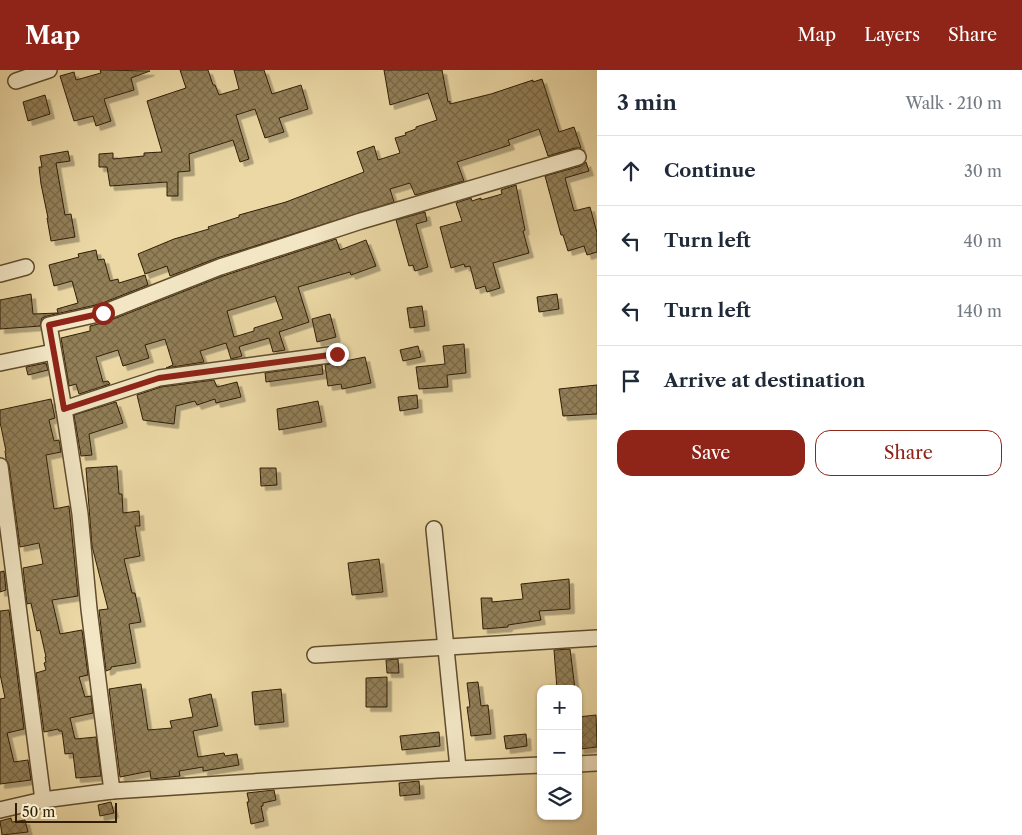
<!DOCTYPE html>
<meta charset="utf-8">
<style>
:root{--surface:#fff;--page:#f6f6f7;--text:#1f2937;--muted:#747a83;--line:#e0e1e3;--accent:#8f2418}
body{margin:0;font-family:"Libre Caslon Text",serif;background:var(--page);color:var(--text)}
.controls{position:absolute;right:15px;bottom:15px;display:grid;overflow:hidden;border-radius:10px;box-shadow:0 1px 4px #0004}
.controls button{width:45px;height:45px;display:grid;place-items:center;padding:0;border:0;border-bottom:1px solid var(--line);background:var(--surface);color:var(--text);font:25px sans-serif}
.scale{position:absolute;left:15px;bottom:12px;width:102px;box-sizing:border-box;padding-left:5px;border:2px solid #311e05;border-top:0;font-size:14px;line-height:18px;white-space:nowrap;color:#311e05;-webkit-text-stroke:4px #f2e6c4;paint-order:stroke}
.stop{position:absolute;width:15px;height:15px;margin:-11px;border:4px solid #8f2418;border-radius:50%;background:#fff}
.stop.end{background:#8f2418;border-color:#fff;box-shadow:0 1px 5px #0008}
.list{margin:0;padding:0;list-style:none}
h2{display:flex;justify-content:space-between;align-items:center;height:65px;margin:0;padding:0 20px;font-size:21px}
h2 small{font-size:16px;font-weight:400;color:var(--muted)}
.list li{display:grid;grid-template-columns:32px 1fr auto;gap:15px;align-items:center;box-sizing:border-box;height:70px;padding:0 20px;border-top:1px solid var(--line)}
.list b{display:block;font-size:19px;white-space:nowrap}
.list em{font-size:16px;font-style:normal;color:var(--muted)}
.actions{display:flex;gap:10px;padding:15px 20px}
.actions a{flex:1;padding:11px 0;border:1px solid var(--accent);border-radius:15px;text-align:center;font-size:18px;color:var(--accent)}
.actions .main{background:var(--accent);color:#fff}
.icon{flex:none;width:28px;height:28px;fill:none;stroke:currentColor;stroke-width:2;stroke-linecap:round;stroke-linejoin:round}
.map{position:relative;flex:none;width:597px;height:765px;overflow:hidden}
header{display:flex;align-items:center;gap:30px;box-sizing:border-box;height:70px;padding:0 25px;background:var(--accent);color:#fff}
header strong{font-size:24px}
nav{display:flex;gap:28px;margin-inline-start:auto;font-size:18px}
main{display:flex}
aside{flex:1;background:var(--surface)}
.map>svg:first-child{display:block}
.building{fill:url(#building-cross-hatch);stroke:#311e05;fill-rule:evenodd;filter:url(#shadow)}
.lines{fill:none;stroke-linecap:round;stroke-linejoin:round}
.minor-casing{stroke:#604c2d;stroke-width:18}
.minor{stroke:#f2e6c4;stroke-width:15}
.route{stroke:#8f2418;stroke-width:6}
</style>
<header>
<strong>Map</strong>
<nav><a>Map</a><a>Layers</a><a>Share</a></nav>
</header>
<main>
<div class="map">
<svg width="597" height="765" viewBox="0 0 597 765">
<defs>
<pattern id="building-cross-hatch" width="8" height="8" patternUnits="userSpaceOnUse" patternTransform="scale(1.25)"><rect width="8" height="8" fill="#927f58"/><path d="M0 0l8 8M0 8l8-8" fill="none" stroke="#786747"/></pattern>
<filter id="shadow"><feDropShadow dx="4.5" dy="4.5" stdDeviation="0" flood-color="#0004"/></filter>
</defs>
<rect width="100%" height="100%" fill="#ebd8a5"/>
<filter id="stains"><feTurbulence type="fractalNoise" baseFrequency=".004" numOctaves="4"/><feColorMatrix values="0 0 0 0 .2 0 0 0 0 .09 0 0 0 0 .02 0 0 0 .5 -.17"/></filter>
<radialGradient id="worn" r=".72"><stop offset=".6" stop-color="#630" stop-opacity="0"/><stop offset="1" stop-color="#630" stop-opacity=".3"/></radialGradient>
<g class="building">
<path d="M 100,0 L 150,1 L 131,8 L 134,20 L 104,29 L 111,51 L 96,56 L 93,46 L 74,51 L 60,6 L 74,2 L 76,10 L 101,3 Z"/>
<path d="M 180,0 L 208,0 L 213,15 L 215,15 L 219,25 L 239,19 L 234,0 L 264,0 L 272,24 L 301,15 L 308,39 L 279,48 L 284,62 L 265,68 L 255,39 L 236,45 L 249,89 L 240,92 L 233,70 L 189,84 L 190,101 L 178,102 L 178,126 L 167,126 L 167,112 L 110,116 L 107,97 L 99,97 L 99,84 L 113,83 L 113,89 L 144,86 L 144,83 L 162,82 L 147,31 L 186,18 Z"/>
<path d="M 384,0 L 442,0 L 448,32 L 450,31 L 450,34 L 491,24 L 533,10 L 533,12 L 542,9 L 559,62 L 574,57 L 581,78 L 575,78 L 548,86 L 539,59 L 508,70 L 510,75 L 457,92 L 464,111 L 415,125 L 410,113 L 390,119 L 394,132 L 217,188 L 170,206 L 167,196 L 145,204 L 138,184 L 174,169 L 209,159 L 208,157 L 239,147 L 239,145 L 286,132 L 364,102 L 357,82 L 374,76 L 378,90 L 400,83 L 395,68 L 406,65 L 405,63 L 416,59 L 416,57 L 437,50 L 428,23 L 390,35 Z"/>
<path d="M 45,25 L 50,44 L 28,51 L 23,32 Z"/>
<path d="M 68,81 L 70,91 L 56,93 L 65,145 L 71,144 L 75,167 L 51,171 L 47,148 L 48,148 L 41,114 L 39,97 L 42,97 L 40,86 Z"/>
<path d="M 586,92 L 589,101 L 565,108 L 574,141 L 590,137 L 597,163 L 597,182 L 587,185 L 584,176 L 568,181 L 563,165 L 561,165 L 545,106 L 581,96 Z"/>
<path d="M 516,115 L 525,160 L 523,161 L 529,183 L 493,193 L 500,218 L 487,222 L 485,216 L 476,219 L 470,196 L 465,197 L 464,194 L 451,198 L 440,157 L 462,151 L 456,133 L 471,128 L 472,131 L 481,128 L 481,130 L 502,124 L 501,120 Z"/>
<path d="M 425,142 L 427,151 L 416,154 L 428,197 L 415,201 L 413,195 L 409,196 L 396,150 Z"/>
<path d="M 336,169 L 340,180 L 366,170 L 376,196 L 351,205 L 350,202 L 298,217 L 309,252 L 279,262 L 285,280 L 273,282 L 269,268 L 241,276 L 239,277 L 242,286 L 231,289 L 226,273 L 200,281 L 204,292 L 166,298 L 173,295 L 165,269 L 145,275 L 149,288 L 123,296 L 118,280 L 96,287 L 103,312 L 108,311 L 110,314 L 79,324 L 76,314 L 69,316 L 61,268 L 90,261 L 90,256 L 106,252 L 223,206 ZM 275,226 L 283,249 L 254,258 L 254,261 L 234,267 L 227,241 Z"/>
<path d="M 96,180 L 98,190 L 104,189 L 110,211 L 118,209 L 119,213 L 145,205 L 148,215 L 100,234 L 47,246 L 42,248 L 40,256 L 0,259 L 0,230 L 31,224 L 33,244 L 58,243 L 57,239 L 78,233 L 72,211 L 54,216 L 49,195 L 79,187 L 78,184 Z"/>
<path d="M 557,224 L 559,239 L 539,242 L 537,227 Z"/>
<path d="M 422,236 L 425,256 L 410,258 L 407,238 Z"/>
<path d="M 330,244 L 336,267 L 317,272 L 312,249 Z"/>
<path d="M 464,274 L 466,303 L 447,305 L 448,317 L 419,319 L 416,297 L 445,294 L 443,276 Z"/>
<path d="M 418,276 L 421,287 L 403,291 L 400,280 Z"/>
<path d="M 365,287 L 371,313 L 342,319 L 341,314 L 328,316 L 325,295 Z"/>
<path d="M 46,293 L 48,300 L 28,305 L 26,297 Z"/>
<path d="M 322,295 L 323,304 L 266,312 L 265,303 Z"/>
<path d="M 214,310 L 217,317 L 237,312 L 241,327 L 216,333 L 215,329 L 197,335 L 195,331 L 176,336 L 174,354 L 143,350 L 137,325 L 161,317 Z"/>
<path d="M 597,315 L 597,344 L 563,346 L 559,319 Z"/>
<path d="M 417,325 L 418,338 L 400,341 L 398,327 Z"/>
<path d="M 51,329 L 55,348 L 49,350 L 54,371 L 59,370 L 61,382 L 46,385 L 54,439 L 69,436 L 78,526 L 52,530 L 60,564 L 82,560 L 88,605 L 79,607 L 85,627 L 91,626 L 93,643 L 70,648 L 75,669 L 96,667 L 101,706 L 76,708 L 73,683 L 65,684 L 62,661 L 59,661 L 58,659 L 44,662 L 36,603 L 46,600 L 44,593 L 46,592 L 45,587 L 46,587 L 40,560 L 37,561 L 31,533 L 27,534 L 23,498 L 43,494 L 39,473 L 20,477 L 9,395 L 6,389 L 5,381 L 6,381 L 0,352 L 0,340 Z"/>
<path d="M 318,331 L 322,352 L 279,360 L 277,339 Z"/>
<path d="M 116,332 L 123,353 L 89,364 L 92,385 L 81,386 L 74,345 Z"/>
<path d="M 117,396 L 119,424 L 122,424 L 123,443 L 139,441 L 140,456 L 135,456 L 140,486 L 124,489 L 132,523 L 135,523 L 141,552 L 129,554 L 136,593 L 111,597 L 111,599 L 106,601 L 99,540 L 108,539 L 92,476 L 86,398 Z"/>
<path d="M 260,398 L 276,398 L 277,415 L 261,416 Z"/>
<path d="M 379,489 L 383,522 L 352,525 L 348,493 Z"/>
<path d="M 4,501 L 6,520 L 0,522 L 0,502 Z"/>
<path d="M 569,509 L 570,539 L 539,541 L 541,550 L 508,555 L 508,557 L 483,559 L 481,528 L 492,528 L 492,532 L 523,529 L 521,514 Z"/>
<path d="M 9,540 L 24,659 L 7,663 L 14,692 L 28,690 L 31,710 L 0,714 L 0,629 L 5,628 L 0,604 L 0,541 Z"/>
<path d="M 570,579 L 575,619 L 557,619 L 554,580 Z"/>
<path d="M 398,589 L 399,603 L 387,603 L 386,590 Z"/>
<path d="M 387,607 L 387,637 L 366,637 L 366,608 Z"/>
<path d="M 478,612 L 481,636 L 488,635 L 491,664 L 471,666 L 467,637 L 470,637 L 467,613 Z"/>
<path d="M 141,614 L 148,660 L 172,658 L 170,651 L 193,647 L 189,629 L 211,624 L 218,656 L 193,661 L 198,687 L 224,683 L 225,686 L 237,684 L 239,695 L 203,701 L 203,697 L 179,701 L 180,706 L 151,709 L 150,701 L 120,707 L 109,619 Z"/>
<path d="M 281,619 L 284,652 L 255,655 L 252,622 Z"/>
<path d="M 596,645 L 597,677 L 580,679 L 578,647 Z"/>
<path d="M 439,662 L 440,676 L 402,680 L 400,666 Z"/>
<path d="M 526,664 L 527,676 L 506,679 L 504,666 Z"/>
<path d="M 419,711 L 420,724 L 400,726 L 399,713 Z"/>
<path d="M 274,720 L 276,730 L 263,733 L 263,736 L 261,736 L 264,751 L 251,754 L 247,732 L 249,732 L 247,723 Z"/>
<path d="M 111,732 L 114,743 L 100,746 L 98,735 Z"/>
<path d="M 11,748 L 12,752 L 25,750 L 28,762 L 2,765 L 0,751 Z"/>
</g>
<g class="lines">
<g class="minor-casing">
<g id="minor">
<path d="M 16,11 L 49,0"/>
<path d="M 0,204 L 26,197"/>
<path d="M 0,293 L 53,282"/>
<path d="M 64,339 L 159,308 L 337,284"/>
<path d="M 0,396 L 43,730"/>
<path d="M 434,459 L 458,698"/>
<path d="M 315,585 L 597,568"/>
<path d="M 578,694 L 597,693"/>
<path d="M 112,721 L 89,539 L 80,444 L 64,339 L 49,255 L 103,243 L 220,197 L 361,151 L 578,87"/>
<path d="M 0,740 L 43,730 L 112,721 L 437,700 L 541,695"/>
</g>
</g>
<use href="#minor" class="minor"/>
</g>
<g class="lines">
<path class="route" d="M 103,243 L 49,255 L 64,339 L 159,308 L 337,284"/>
</g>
<rect width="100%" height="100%" filter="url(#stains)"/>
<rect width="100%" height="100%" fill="url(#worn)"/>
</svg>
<div class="controls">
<button>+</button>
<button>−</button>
<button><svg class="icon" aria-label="layers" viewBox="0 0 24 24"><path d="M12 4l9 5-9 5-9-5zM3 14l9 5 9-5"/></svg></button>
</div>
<div class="scale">50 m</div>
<div class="stop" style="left:103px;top:243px"></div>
<div class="stop end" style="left:337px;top:284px"></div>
</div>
<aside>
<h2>3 min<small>Walk · 210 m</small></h2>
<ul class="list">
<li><svg class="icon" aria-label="ahead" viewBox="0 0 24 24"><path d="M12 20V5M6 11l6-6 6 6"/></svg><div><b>Continue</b></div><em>30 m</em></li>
<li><svg class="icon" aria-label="left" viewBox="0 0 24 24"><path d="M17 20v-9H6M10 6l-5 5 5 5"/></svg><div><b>Turn left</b></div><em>40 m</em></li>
<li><svg class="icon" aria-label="left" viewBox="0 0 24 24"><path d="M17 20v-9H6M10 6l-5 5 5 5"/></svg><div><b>Turn left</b></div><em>140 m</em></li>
<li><svg class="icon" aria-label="arrive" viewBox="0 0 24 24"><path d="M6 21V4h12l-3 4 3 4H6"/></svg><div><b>Arrive at destination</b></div></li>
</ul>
<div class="actions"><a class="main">Save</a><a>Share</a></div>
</aside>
</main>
